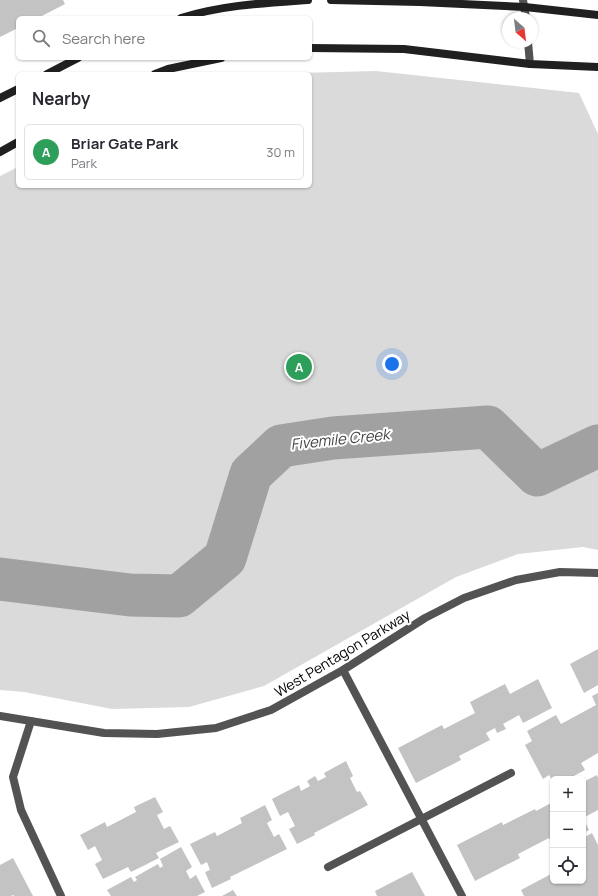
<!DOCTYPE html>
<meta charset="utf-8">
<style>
:root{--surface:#fff;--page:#f7f7f7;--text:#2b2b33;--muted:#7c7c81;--line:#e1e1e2;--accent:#7c3aed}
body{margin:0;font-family:Manrope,sans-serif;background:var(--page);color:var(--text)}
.controls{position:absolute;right:12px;bottom:12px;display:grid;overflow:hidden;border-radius:6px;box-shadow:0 1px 3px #0004}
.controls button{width:36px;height:36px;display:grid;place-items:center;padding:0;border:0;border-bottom:1px solid var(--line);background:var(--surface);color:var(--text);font:20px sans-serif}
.compass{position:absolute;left:502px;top:12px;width:36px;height:36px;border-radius:50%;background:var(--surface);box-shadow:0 1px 3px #0004;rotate:152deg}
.you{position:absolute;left:392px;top:364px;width:14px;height:14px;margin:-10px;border:3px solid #fff;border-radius:50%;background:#1a73e8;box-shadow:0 0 0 6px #1a73e833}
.badge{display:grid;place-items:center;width:26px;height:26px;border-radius:50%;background:var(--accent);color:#fff;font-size:13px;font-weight:700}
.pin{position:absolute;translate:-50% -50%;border:2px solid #fff;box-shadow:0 1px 4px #0006}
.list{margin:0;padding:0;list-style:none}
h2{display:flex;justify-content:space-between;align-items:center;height:52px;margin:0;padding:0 16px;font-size:17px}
h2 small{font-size:13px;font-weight:400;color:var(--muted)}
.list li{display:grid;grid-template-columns:26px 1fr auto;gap:12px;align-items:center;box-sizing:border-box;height:56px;margin:0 8px 8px;padding:0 8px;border:1px solid var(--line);border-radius:6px}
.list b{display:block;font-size:15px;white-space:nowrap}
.list p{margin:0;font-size:13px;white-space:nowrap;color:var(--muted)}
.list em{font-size:13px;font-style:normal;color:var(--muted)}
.icon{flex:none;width:22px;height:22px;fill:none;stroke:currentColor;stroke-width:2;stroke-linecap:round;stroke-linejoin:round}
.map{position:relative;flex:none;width:598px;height:896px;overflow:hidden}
.search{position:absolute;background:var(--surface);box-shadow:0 1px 3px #0004;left:16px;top:16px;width:296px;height:44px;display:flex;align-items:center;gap:10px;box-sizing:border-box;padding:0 14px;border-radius:6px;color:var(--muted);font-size:15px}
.panel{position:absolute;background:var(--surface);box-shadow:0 1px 3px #0004;left:16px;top:72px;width:296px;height:116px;border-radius:6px}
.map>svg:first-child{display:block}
.green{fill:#dadada}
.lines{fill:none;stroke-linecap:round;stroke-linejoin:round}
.river{stroke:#a1a1a1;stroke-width:43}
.building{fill:#c3c3c3}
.service{stroke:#535353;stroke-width:8}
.minor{stroke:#535353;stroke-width:8}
.tertiary{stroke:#535353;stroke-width:8}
.secondary{stroke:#202020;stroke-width:8}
.labels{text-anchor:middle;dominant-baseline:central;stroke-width:4;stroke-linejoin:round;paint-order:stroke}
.street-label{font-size:14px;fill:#000;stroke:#fff}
.water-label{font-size:15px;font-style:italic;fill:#424242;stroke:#fff}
</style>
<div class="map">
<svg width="598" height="896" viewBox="0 0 598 896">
<rect width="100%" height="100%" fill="#fff"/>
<path class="green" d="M 376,71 L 579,93 L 598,134 L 598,550 L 583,547 L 518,554 L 456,577 L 264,686 L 189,707 L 112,709 L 24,692 L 0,690 L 0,176 L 18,167 L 18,186 L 310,186 L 310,74 L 258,74 Z"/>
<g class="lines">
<path class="river" d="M 0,579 L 130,595 L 179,596 L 225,558 L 251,474 L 281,446 L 333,438 L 488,427 L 537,475 L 598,446"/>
</g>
<g class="building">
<path d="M 0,0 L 63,0 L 65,4 L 38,18 L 18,18 L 18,28 L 0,37 Z"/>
<path d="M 598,649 L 598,685 L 584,693 L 570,664 Z"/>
<path d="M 538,679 L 552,708 L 523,723 L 519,715 L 503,724 L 506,729 L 497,733 L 495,728 L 486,733 L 490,740 L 459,756 L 461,760 L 416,783 L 398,748 L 442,725 L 444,729 L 475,713 L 470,702 L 505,684 L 510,694 Z"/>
<path d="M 598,693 L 598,753 L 581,763 L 585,770 L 568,779 L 553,779 L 553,782 L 549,775 L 543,779 L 525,745 L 532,741 L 527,731 L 556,715 L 561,724 L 596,705 L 592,696 Z"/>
<path d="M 346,761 L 353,776 L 350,778 L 357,792 L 360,791 L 368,805 L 314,833 L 315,835 L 297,844 L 289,829 L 295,826 L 288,812 L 280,816 L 272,799 L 299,785 L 301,791 L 310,786 L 307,781 L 315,776 L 318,781 L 326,777 L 324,773 Z"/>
<path d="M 597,775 L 598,778 L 598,810 L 583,818 L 583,782 Z"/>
<path d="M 155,797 L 163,812 L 157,815 L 164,829 L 170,826 L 179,842 L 156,853 L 159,858 L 131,872 L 128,867 L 103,879 L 95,864 L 102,860 L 95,846 L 88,850 L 80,835 L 105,822 L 107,827 L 136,812 L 134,807 Z"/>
<path d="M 553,802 L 553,846 L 549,838 L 518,854 L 520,858 L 475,881 L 457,845 L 502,822 L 503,825 L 535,809 L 536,811 Z"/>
<path d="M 265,805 L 272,820 L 267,823 L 274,837 L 279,834 L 287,849 L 230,877 L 231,879 L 212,888 L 205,872 L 210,870 L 207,862 L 201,865 L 190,844 L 215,832 L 217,836 L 242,823 L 240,818 Z"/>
<path d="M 583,818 L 589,830 L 583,833 Z"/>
<path d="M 592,833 L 598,845 L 598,896 L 524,896 L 521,890 L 553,873 L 553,881 L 583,881 L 583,838 Z"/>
<path d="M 181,847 L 192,867 L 186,871 L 190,879 L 196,875 L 205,892 L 197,896 L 111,896 L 107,890 L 131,877 L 134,882 L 137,880 L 135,877 L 158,864 L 160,868 L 163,866 L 160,859 Z"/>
<path d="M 13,858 L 33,896 L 14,896 L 13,895 L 11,896 L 0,896 L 0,865 Z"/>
<path d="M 412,872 L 425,896 L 377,896 L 375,891 Z"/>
<path d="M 233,890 L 237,896 L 222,896 Z"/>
</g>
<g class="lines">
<g class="service">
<path d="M 343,670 L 462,896"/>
<path d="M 31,721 L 13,777 L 21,810 L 61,896"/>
<path d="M 328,867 L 511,773"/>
</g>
<path class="minor" d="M 0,716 L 104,733 L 157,734 L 216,728 L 271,710 L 343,670 L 425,618 L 464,598 L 516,580 L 560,572 L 598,573"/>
<g class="tertiary">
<path d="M 523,0 L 526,18"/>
<path d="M 528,42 L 530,64"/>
</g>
<g class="secondary">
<path d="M 331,0 L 420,2 L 525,7 L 598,15"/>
<path d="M 181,18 C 222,5 265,3 308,0"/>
<path d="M 310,48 L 404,49 L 530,64 L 598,67"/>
<path d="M 47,74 L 78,58"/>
<path d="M 155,74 L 168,69 L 221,58"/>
<path d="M 0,98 L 18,89"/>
<path d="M 0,152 L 18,142"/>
</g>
</g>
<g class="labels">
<g class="street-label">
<text transform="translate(342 653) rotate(-31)">West Pentagon Parkway</text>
</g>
<g class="water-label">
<text transform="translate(340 439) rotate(-6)">Fivemile Creek</text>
</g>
</g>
</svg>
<div class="controls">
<button>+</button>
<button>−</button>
<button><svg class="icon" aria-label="locate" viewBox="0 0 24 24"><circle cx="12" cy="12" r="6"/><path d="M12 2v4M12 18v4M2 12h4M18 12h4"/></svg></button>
</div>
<svg class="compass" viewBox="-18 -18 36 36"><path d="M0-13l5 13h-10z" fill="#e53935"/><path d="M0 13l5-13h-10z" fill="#7c7c81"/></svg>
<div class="you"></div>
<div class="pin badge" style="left:299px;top:367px;background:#2e9e5b">A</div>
<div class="search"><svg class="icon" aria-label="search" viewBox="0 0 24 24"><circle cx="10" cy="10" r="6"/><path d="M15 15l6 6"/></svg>Search here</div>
<section class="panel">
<h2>Nearby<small></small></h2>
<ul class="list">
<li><span class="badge" style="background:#2e9e5b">A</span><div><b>Briar Gate Park</b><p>Park</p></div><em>30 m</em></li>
</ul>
</section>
</div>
